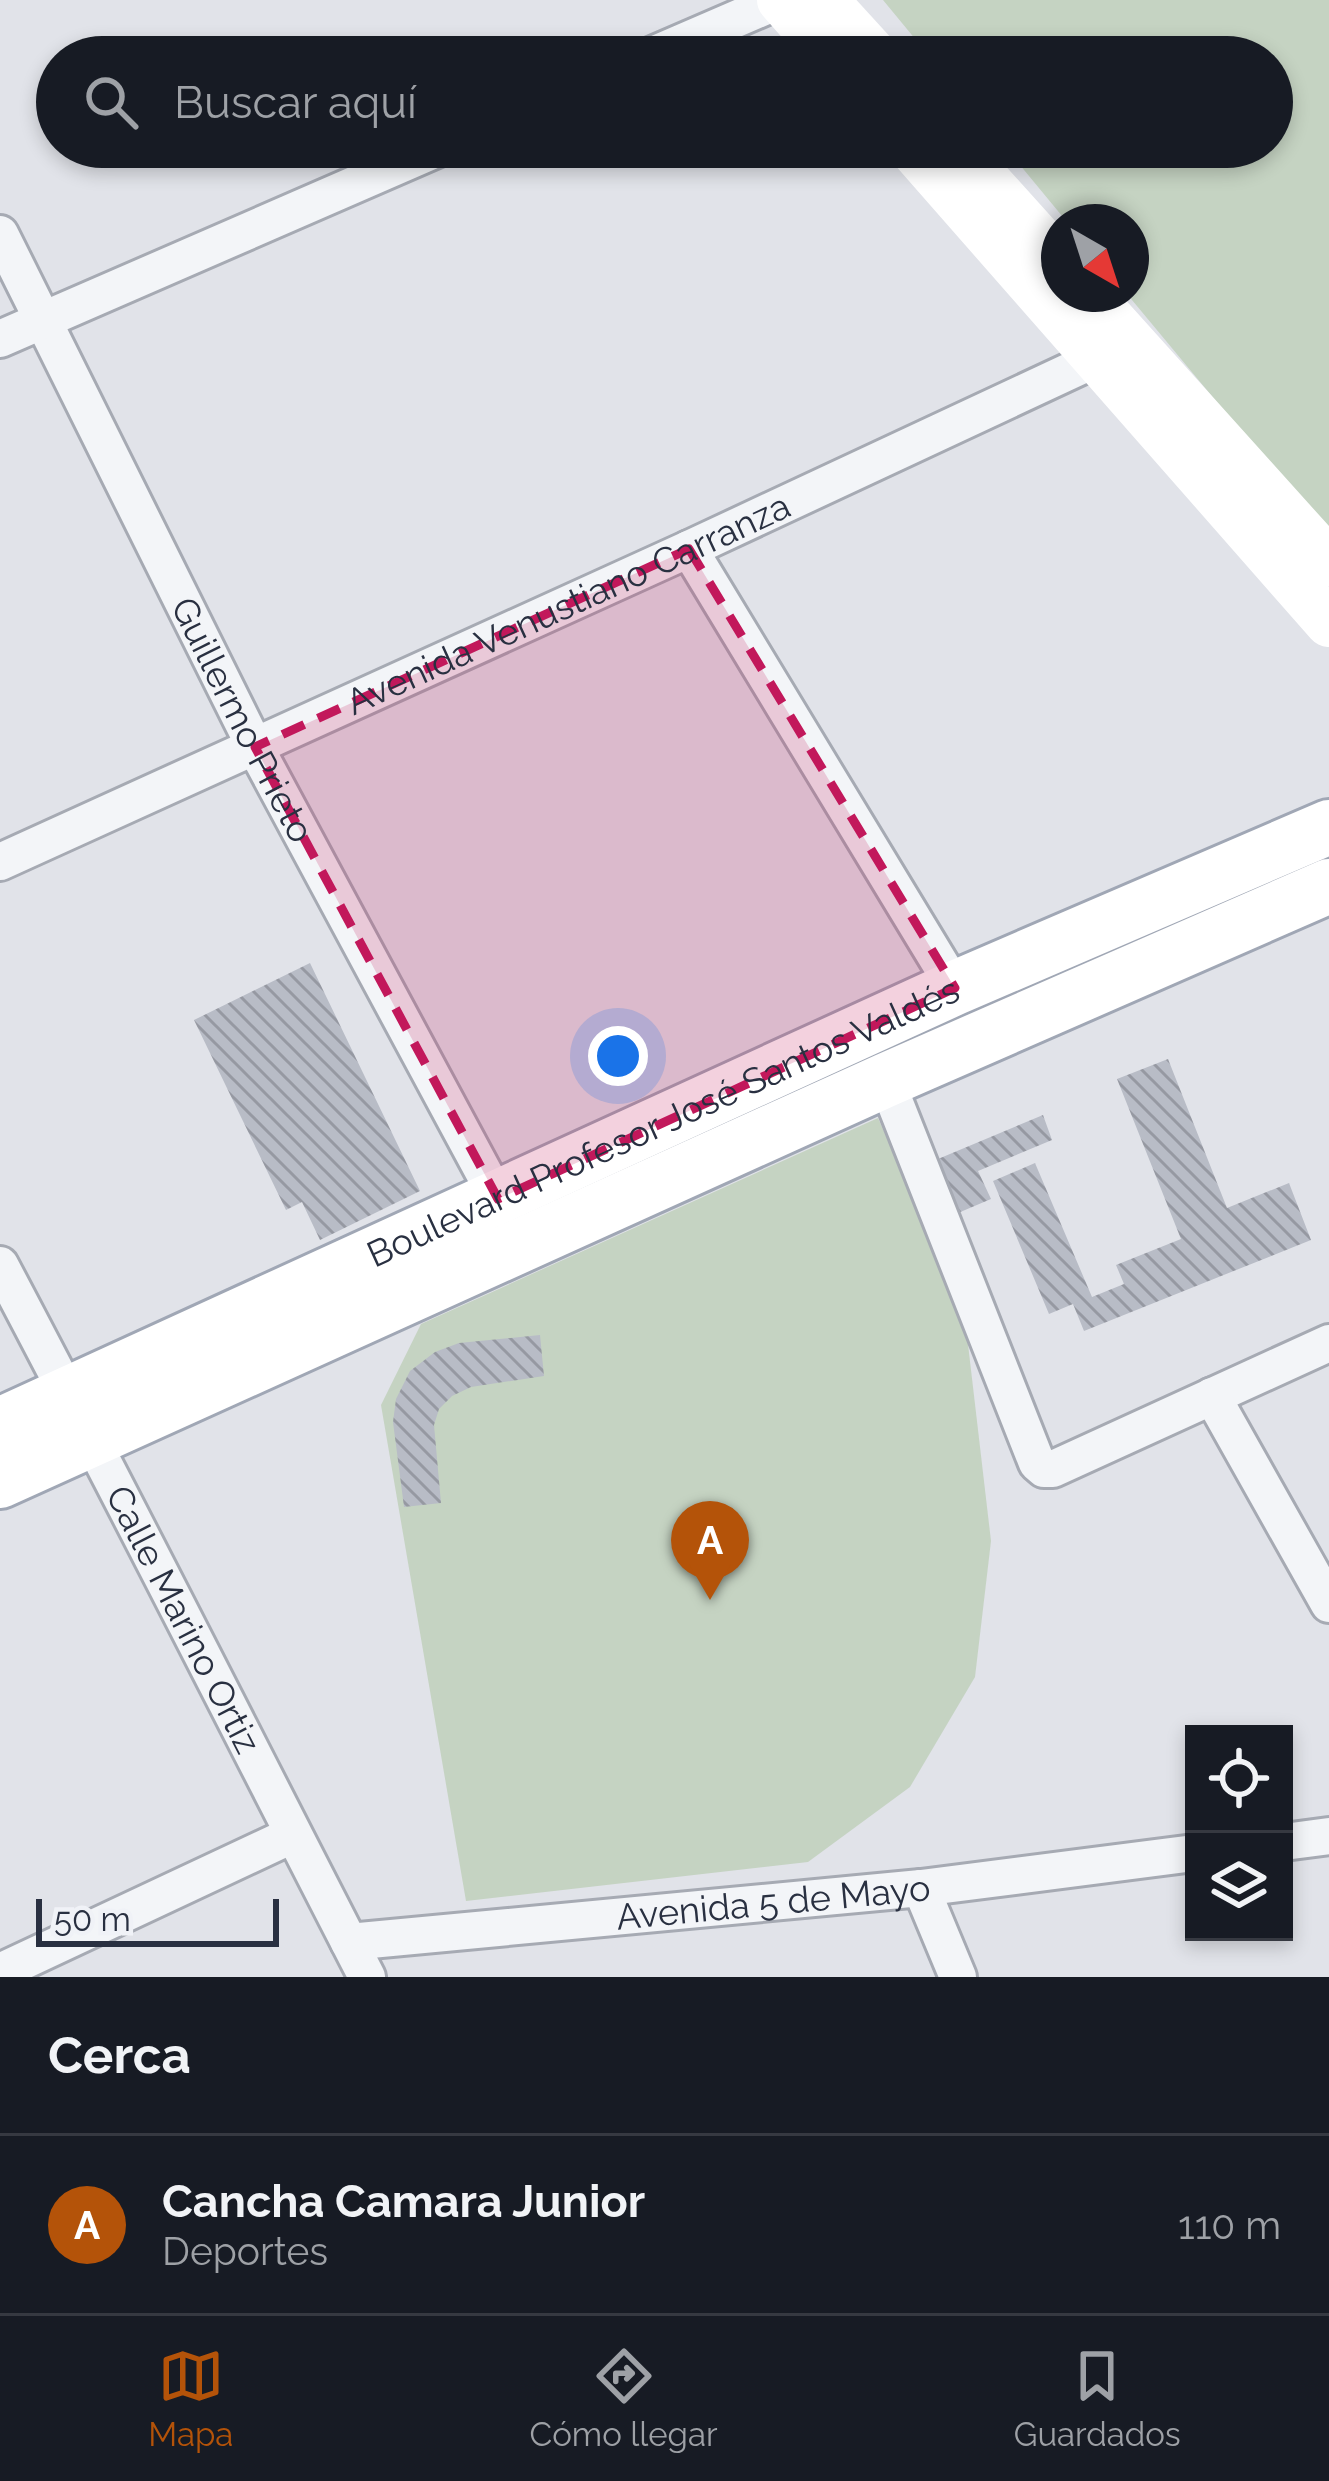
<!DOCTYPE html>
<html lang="es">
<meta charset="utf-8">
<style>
:root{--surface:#171b24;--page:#20242c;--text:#f1f3f6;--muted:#9ea1a6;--line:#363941;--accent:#b45309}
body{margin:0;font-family:Raleway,sans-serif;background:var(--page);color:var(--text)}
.controls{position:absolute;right:36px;bottom:36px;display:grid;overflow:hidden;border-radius:0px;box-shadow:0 6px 18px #0003}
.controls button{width:108px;height:108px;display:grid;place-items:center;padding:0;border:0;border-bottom:3px solid var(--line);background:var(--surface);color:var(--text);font:60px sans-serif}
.compass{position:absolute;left:1041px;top:204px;width:108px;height:108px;border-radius:50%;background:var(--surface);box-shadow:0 6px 18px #0003;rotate:141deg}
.scale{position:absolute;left:36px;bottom:30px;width:243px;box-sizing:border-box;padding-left:12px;border:6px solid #293041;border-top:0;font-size:33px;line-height:42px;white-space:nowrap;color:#293041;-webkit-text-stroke:9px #f0f2f7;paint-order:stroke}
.you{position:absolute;left:618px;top:1056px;width:42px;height:42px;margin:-30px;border:9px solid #fff;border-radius:50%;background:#1a73e8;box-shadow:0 0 0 18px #1a73e833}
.badge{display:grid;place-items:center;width:78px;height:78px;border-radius:50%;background:var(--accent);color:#fff;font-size:39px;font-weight:700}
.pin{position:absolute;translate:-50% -99px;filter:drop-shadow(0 3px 6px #0008)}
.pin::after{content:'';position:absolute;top:63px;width:42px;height:36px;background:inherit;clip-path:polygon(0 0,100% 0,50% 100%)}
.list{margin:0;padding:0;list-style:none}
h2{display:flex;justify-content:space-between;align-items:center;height:156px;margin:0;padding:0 48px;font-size:51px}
h2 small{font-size:39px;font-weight:400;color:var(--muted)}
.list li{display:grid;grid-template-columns:78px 1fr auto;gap:36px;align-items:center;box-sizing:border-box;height:180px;padding:0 48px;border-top:3px solid var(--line)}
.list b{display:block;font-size:45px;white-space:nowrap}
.list p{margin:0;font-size:39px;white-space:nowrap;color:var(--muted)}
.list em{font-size:39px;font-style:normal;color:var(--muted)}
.icon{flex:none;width:66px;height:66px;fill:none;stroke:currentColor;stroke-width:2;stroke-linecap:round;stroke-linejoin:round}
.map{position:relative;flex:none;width:1329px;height:1977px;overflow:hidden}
.search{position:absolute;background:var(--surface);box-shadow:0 6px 18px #0003;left:36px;right:36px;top:36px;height:132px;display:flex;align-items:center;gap:30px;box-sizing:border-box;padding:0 42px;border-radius:66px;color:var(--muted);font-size:45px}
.sheet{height:336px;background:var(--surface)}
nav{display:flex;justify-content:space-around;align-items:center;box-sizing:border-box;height:168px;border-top:3px solid var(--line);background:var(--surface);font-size:33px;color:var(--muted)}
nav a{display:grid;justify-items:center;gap:6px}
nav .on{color:var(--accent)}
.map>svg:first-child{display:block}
.green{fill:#c5d3c2}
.building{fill:url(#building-back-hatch)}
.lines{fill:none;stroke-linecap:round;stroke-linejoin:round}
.street-casing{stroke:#a6aab3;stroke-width:42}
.primary-casing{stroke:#a0a7b5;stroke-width:60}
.street{stroke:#f3f5f8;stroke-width:36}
.secondary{stroke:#fff;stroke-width:48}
.primary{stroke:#fff;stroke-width:54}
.marked{fill:#c2185b;fill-opacity:0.2;stroke:#c2185b;stroke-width:9;stroke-dasharray:24 15;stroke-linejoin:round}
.labels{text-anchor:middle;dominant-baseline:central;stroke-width:12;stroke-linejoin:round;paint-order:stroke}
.street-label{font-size:36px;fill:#293041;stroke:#f0f2f7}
</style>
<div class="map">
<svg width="1329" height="1977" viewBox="0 0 1329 1977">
<defs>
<pattern id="building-back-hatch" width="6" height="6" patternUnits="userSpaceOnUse" patternTransform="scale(3)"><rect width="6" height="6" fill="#b8bcc6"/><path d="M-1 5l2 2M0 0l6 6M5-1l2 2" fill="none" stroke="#9699a2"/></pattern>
</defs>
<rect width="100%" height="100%" fill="#e1e3e9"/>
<g class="green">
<path d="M 883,0 L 1329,0 L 1329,537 L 1127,294 L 1131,294 L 1131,222 L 1067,222 L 1005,147 L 1272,147 L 1272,57 L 930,57 Z"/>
<path d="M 878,1118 L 964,1310 L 991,1541 L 975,1677 L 910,1787 L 808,1862 L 466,1901 L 381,1405 L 421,1324 Z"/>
</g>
<g class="building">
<path d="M 310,963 L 420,1191 L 320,1240 L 302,1202 L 286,1210 L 194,1020 Z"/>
<path d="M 1168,1059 L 1227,1208 L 1289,1183 L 1311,1240 L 1084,1331 L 1073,1304 L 1049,1314 L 993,1181 L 1035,1163 L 1092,1297 L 1124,1284 L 1116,1265 L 1181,1239 L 1117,1079 Z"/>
<path d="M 1043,1115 L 1052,1140 L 978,1171 L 991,1199 L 958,1213 L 938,1159 Z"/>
<path d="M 540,1335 L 544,1376 L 471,1387 L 452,1396 L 439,1409 L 434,1425 L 441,1503 L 404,1507 L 393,1422 L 396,1399 L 410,1371 L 435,1352 L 459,1343 Z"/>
</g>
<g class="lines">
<g class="street-casing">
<g id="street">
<path d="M 648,57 L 780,0"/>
<path id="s1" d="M 0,234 L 255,747 L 498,1199"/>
<path d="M 0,339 L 441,147"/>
<path d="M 689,549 L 955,988"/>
<path id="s2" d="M 0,862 L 689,549 L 1115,350"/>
<path d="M 886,1080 L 1037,1463 L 1044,1469 L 1053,1469 L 1329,1343"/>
<path id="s3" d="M 0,1265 C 125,1501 245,1740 367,1977"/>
<path d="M 1212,1396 L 1329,1604"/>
<path d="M 1284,1842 L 1329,1836"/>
<path d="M 921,1888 L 958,1977"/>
<path id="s4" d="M 349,1942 L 921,1888 L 1194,1853"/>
<path d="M 0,1972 L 292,1835"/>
</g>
</g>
<g class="primary-casing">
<g id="primary">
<path id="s5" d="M 0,1425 L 955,988 L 1329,827"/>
<path d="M 0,1481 L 886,1080 L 1329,886"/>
</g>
</g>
<use href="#street" class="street"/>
<g class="secondary">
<path d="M 781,0 L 831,57"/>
<path d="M 824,0 L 876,57"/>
<path d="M 911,147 L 1329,623"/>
<path d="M 956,147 L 1059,261"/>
<path d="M 1088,294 L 1329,562"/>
</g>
<use href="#primary" class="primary"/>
</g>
<path class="marked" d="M 689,549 L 955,988 L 498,1199 L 255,747 Z"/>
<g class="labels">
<g class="street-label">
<text stroke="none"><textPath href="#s2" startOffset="624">Avenida Venustiano Carranza</textPath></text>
<text stroke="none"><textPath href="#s1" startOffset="543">Guillermo Prieto</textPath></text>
<text stroke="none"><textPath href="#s5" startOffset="729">Boulevard Profesor José Santos Valdés</textPath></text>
<text stroke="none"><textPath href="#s3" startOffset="399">Calle Marino Ortiz</textPath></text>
<text stroke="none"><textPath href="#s4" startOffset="426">Avenida 5 de Mayo</textPath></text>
</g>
</g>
</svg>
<div class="controls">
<button><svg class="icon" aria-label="locate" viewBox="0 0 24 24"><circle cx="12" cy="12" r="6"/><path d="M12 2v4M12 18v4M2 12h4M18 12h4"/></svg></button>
<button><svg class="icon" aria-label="layers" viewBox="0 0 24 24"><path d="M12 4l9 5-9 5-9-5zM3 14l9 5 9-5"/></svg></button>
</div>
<svg class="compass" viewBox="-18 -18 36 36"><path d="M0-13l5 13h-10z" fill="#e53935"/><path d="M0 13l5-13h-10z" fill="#9ea1a6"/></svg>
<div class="scale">50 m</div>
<div class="you"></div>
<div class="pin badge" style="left:710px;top:1600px">A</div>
<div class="search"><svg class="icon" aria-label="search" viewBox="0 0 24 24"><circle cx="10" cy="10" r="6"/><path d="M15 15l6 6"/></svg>Buscar aquí</div>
</div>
<section class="sheet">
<h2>Cerca<small></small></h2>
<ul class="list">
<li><span class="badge">A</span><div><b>Cancha Camara Junior</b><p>Deportes</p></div><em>110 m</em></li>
</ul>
</section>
<nav>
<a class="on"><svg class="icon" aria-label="map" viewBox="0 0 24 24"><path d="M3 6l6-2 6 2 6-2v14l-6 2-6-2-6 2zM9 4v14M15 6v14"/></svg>Mapa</a>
<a><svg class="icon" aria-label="directions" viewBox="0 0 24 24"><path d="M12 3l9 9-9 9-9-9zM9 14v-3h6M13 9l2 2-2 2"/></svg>Cómo llegar</a>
<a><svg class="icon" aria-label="saved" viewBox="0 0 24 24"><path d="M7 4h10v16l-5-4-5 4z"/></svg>Guardados</a>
</nav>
